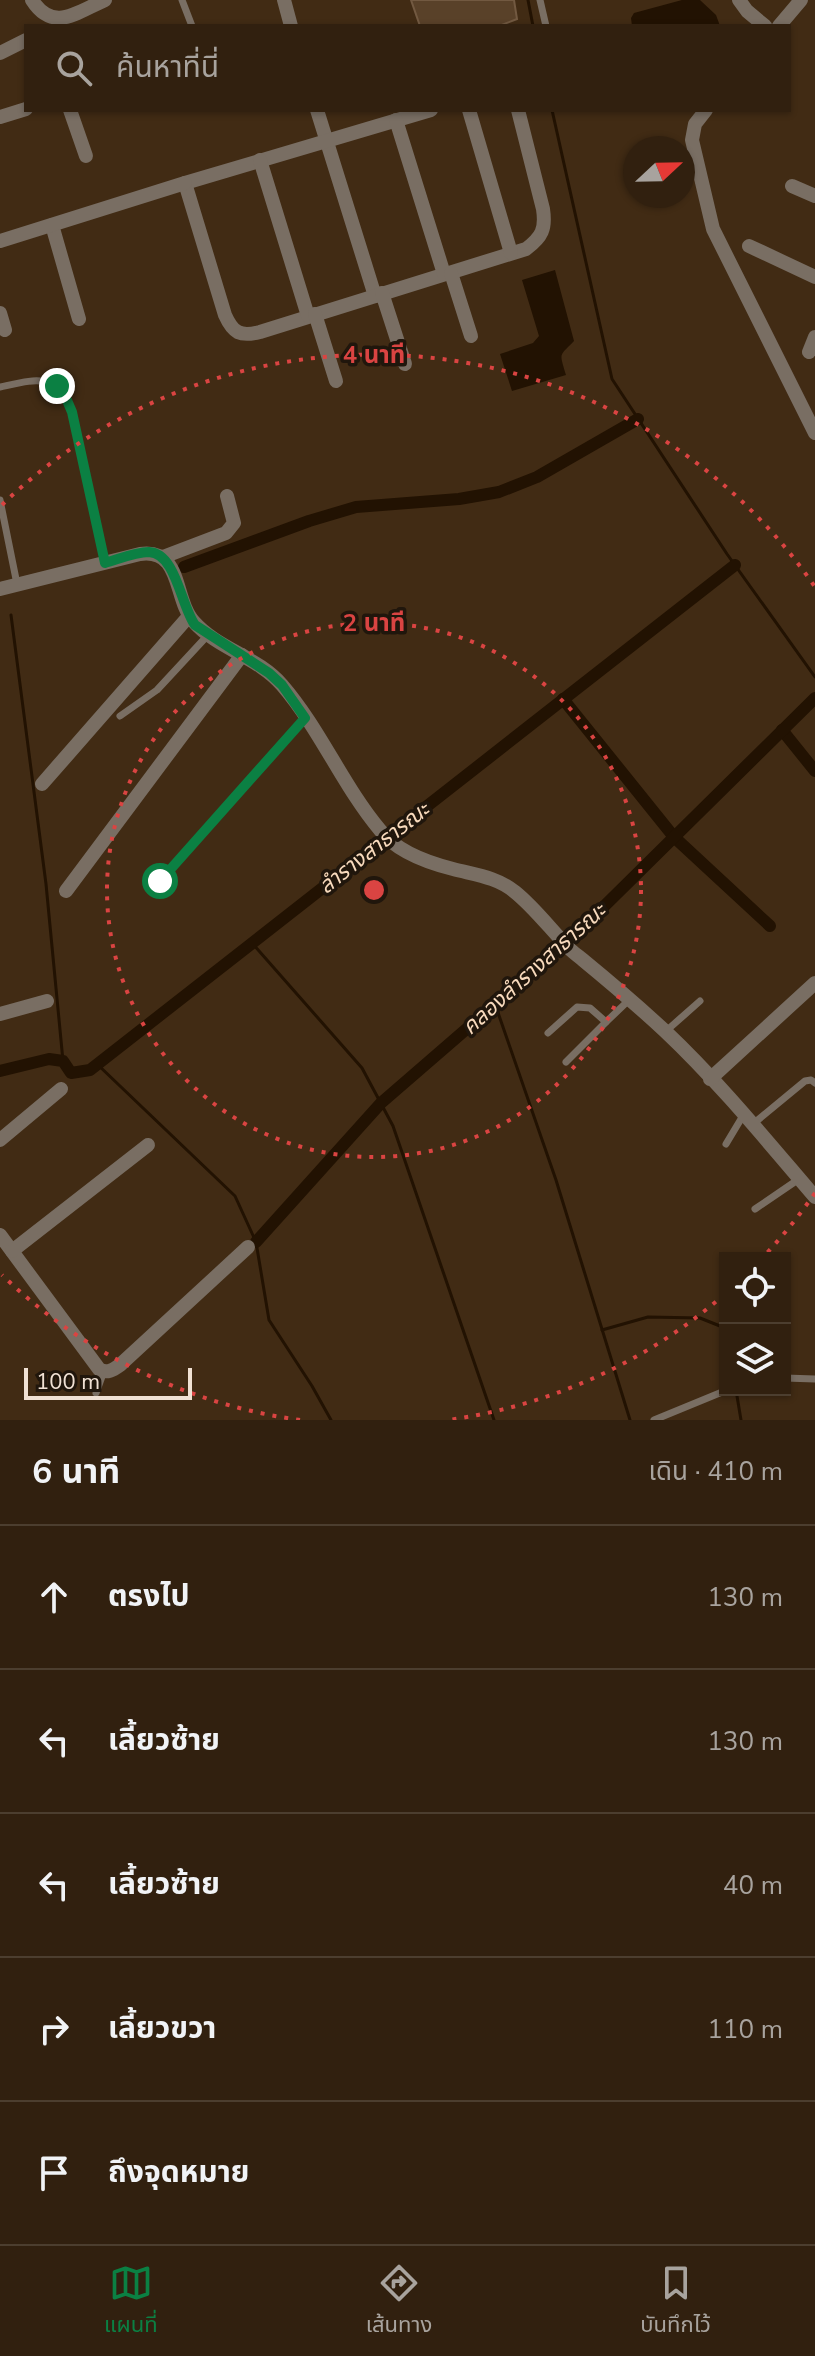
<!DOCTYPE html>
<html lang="th">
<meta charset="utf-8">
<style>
:root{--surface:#31200f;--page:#392818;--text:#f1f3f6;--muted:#a8a39e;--line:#4c3e2f;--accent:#0b8043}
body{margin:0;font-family:"Nunito Sans","Noto Sans Thai",sans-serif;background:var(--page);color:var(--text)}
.controls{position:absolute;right:24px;bottom:24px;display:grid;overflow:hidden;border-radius:0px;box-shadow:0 2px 6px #0004}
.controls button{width:72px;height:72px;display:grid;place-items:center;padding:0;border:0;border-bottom:2px solid var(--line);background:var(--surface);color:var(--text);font:40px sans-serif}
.compass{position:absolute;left:623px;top:136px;width:72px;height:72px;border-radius:50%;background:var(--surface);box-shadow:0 2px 6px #0004;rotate:68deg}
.scale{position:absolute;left:24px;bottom:20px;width:168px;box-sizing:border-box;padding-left:8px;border:4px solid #f0e1d4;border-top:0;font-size:22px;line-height:28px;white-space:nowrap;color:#f0e1d4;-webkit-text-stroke:6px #20160c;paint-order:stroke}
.stop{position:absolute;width:24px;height:24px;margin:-18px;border:6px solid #0b8043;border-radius:50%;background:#fff}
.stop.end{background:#0b8043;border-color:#fff;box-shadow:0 2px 8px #0008}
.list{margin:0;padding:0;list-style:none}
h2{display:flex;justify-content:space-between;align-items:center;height:104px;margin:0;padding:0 32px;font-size:34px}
h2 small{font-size:26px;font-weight:400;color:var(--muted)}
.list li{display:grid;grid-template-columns:52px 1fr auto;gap:24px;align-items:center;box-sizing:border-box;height:144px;padding:0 32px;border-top:2px solid var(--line)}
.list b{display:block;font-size:30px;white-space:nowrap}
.list em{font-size:26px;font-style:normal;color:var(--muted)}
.icon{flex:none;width:44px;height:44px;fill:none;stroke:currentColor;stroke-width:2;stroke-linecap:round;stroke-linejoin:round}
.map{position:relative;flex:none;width:815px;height:1420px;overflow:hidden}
.search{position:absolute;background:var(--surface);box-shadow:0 2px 6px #0004;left:24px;right:24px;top:24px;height:88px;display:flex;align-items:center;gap:20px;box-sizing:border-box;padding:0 28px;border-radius:0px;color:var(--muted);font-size:30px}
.sheet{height:824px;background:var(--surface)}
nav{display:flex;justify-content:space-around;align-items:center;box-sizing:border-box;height:112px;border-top:2px solid var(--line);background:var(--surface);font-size:22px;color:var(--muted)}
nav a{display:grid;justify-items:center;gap:4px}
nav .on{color:var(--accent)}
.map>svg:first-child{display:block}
.water{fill:#221202}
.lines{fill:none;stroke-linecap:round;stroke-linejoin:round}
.stream{stroke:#221202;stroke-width:3}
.canal{stroke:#221202;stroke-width:12}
.building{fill:#594129;stroke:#725941;stroke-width:2}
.service{stroke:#796e63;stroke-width:7}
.minor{stroke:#796e63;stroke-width:14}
.route{stroke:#0b8043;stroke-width:10}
.ring{fill:none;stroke:#da4442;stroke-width:4;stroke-dasharray:4 8}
.labels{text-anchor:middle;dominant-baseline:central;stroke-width:7;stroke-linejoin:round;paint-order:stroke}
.water-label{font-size:22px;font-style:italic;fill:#f8dabd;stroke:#20160c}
.centre{fill:#da4442;stroke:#20160c;stroke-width:4}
.ring-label{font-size:24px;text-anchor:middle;font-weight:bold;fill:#da4442;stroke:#20160c;stroke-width:7;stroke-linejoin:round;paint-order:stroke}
</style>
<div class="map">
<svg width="815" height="1420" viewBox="0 0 815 1420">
<rect width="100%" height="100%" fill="#412b14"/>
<g class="water">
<path d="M 682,0 L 700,0 L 716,15 L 720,26 L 632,26 L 631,18 L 634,13 Z"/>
<path d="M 555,270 L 574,341 C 559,357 559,351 566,375 L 512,391 L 500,354 L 533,343 L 539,336 L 522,280 Z"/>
</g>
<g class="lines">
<g class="stream">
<path d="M 528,0 L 533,26"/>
<path d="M 552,110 L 612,379 L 727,554 L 815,677"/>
<path d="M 11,615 L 46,884 L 63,1061"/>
<path d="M 252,943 L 362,1068 L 393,1126 L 494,1420"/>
<path d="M 495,1004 L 556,1180 L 630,1420"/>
<path d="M 97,1064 L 235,1196 L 256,1242 L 269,1320 L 312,1386 L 331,1420"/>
<path d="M 602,1330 L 648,1317 L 700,1318 L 725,1328"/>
<path d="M 737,1396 L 741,1420"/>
</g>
<g class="canal">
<path d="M 184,567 L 309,521 L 356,507 L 459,499 L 499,492 L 537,477 L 638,419"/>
<path d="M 563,699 L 674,837 L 770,926"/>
<path d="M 782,730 L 815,771"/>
<path d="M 0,1071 L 49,1059 L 63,1061 L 71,1073 L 90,1070 L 735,565"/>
<path d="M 256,1242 L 381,1103 L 575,935 L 815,698"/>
</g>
</g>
<path class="building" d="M 411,0 L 514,0 L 517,19 L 499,26 L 420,26 Z"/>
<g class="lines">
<g class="service">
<path d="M 182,0 L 192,26"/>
<path d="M 540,0 L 546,26"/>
<path d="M 0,387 C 37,379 56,372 72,412 L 105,563"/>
<path d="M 0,500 L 17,584"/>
<path d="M 120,716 L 157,690 L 208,635"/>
<path d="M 160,881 L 305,718"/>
<path d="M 665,1032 L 700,1001"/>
<path d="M 548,1033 L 577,1007 L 590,1008 L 606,1022 L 629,1000"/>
<path d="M 566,1062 L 606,1022"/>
<path d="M 753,1124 L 805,1081 L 811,1080 L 815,1083"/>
<path d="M 726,1144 L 744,1114"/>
<path d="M 755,1209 L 799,1179"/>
<path d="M 785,1378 L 815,1379"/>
<path d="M 96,1393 L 104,1371"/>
<path d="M 654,1420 L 727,1390"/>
</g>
<g class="minor">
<path d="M 32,0 C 53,33 77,12 105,0"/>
<path d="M 284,0 L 291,26"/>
<path d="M 739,0 L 747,11 L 765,26"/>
<path d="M 779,26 L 801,0"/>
<path d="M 0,53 L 26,40"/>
<path d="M 70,110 L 86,156"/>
<path d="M 317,110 L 375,296"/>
<path d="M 431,110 L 185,183 L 225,315 C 233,333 240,337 260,332 L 526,249 C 542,237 546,229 543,209 L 518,110"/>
<path d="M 469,110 L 511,253"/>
<path d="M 706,110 L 695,124 L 692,140 L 713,229 L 815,433"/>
<path d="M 0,117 L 26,109"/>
<path d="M 396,120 L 444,274"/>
<path d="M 260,160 L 308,316"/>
<path d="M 792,186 L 815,196"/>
<path d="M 52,225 L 79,319"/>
<path d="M 0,241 L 185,183"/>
<path d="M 749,246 L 815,277"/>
<path d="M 451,273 L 471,336"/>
<path d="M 382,293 L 405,364"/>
<path d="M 0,313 L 5,330"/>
<path d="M 315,314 L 336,381"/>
<path d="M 809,352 L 815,337"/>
<path d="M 163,557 L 226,533 L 234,523 L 227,496"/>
<path d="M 0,589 L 140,554 C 183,548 173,599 194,622 C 218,649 258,657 282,685 C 320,729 343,786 380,830 C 396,851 429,863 453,869 C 476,875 497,877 515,892 C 535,908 551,930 569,948 C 573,953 579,956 583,960 C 611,983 639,1007 665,1031 C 719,1082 767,1141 815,1197"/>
<path d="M 42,784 L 189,616"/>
<path d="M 66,891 L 242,655"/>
<path d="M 0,1014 L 47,1001"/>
<path d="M 710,1079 L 815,983"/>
<path d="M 0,1140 L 61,1089"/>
<path d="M 0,1235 L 99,1369 C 107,1374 113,1370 120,1365 L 248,1247"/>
<path d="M 12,1251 L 148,1145"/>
</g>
</g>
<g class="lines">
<path class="route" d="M 57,386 L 66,398 L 72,412 L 105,563 C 119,559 135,552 149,552 C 176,553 181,606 195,625 L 269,673 L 282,685 L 305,718 L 160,881"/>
</g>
<g class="ring">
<circle cx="374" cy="890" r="267"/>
<path d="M815 1193A535 535 0 0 1 765 1255M725 1294A535 535 0 0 1 448 1420M300 1420A535 535 0 0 1 2 1275M2 505A535 535 0 0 1 815 587"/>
</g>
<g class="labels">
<g class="water-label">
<text transform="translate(374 848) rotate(-38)">ลำรางสาธารณะ</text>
<text transform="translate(534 969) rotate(-42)">คลองลำรางสาธารณะ</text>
</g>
</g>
<circle cx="374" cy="890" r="12" class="centre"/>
<g class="ring-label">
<text x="374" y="363">4 นาที</text>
<text x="374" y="631">2 นาที</text>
</g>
</svg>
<div class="controls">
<button><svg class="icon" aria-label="locate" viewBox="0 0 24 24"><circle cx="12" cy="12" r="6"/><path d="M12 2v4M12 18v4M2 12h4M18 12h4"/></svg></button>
<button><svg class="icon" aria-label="layers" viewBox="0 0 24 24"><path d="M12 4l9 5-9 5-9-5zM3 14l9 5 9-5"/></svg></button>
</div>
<svg class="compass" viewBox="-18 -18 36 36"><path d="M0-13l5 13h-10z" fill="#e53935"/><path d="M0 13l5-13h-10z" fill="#a8a39e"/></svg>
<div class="scale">100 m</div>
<div class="stop" style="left:160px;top:881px"></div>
<div class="stop end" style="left:57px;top:386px"></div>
<div class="search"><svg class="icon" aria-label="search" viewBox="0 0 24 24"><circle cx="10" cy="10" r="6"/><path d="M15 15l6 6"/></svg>ค้นหาที่นี่</div>
</div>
<section class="sheet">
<h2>6 นาที<small>เดิน · 410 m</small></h2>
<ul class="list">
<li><svg class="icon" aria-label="ahead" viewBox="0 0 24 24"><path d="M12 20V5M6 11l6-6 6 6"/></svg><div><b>ตรงไป</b></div><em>130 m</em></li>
<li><svg class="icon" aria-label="left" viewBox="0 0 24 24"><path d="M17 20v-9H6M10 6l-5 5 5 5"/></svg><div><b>เลี้ยวซ้าย</b></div><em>130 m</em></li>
<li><svg class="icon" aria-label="left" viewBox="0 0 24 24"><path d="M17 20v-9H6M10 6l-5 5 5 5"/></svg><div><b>เลี้ยวซ้าย</b></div><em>40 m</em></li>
<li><svg class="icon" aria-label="right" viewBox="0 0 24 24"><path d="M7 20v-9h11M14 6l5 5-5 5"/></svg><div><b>เลี้ยวขวา</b></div><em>110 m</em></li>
<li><svg class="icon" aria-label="arrive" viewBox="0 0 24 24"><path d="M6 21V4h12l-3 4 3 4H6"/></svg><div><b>ถึงจุดหมาย</b></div></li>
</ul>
</section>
<nav>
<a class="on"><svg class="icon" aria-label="map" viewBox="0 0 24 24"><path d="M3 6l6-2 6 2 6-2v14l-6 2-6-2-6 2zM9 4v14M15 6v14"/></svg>แผนที่</a>
<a><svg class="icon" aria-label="directions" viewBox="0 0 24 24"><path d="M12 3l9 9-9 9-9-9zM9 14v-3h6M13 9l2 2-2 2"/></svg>เส้นทาง</a>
<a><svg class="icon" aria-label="saved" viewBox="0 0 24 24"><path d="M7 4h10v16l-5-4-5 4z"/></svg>บันทึกไว้</a>
</nav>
